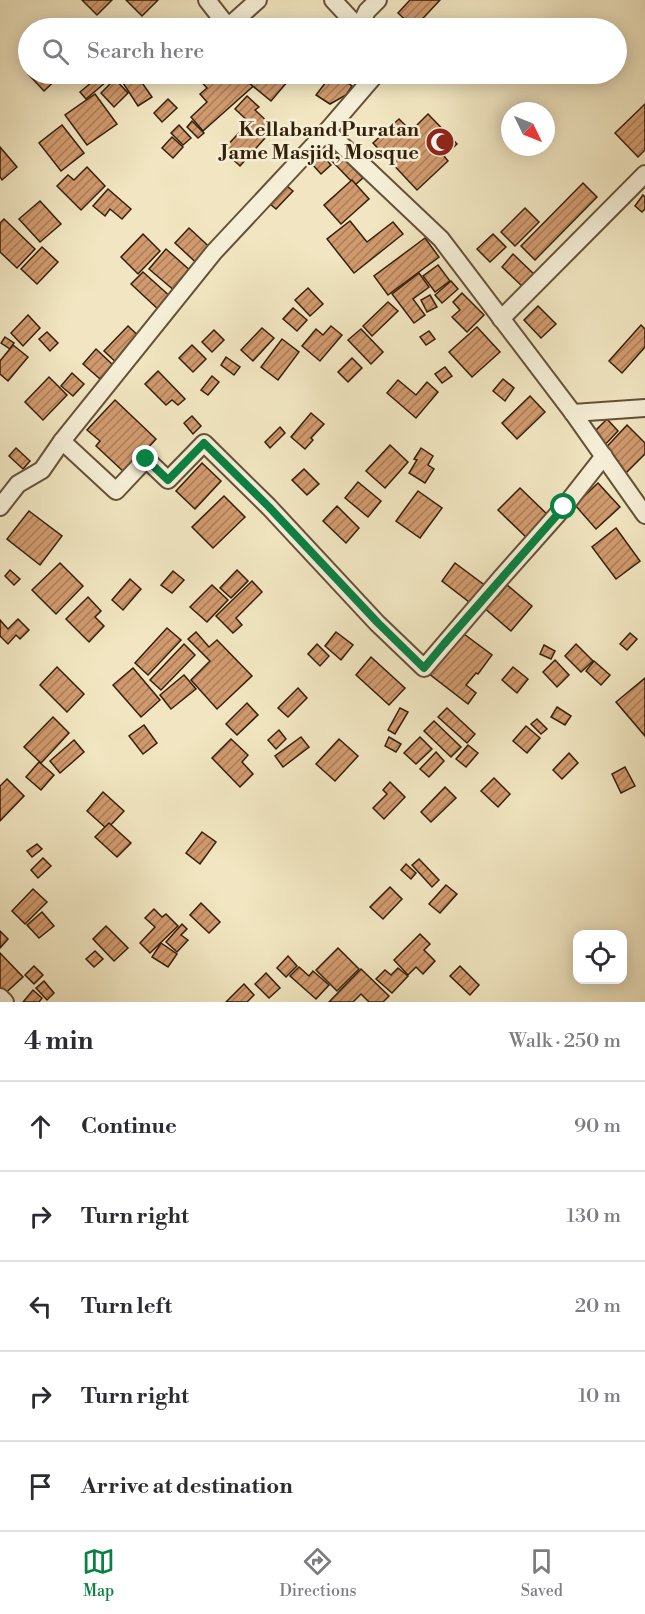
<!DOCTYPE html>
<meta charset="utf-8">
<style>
:root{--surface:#fff;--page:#f7f7f7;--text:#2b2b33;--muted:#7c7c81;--line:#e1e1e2;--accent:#0b8043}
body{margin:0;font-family:"Libre Bodoni",serif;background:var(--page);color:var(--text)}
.controls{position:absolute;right:18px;bottom:18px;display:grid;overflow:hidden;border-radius:12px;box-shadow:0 3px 15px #0003}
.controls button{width:54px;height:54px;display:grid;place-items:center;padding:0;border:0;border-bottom:2px solid var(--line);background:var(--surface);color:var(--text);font:30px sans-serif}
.compass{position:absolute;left:501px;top:102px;width:54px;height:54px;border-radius:50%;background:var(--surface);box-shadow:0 3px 15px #0003;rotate:133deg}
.stop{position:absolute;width:18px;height:18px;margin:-14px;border:4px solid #0b8043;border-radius:50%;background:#fff}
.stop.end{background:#0b8043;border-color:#fff;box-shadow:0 2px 6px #0008}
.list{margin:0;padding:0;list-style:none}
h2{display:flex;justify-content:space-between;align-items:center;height:78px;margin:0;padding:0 24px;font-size:26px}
h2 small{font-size:20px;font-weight:400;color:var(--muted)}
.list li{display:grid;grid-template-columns:39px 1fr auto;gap:18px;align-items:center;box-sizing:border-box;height:90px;padding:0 24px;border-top:2px solid var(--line)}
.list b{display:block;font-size:22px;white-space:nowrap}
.list em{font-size:20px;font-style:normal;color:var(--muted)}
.icon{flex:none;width:33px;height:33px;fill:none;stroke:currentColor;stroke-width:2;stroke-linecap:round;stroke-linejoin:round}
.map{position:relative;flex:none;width:645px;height:1002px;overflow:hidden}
.search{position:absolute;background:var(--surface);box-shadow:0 3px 15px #0003;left:18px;right:18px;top:18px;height:66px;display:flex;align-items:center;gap:15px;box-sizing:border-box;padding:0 21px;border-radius:33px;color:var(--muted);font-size:22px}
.sheet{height:528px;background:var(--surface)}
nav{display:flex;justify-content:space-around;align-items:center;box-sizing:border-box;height:84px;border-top:2px solid var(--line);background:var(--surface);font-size:16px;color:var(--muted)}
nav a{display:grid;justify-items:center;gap:3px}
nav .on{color:var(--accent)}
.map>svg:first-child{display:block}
.building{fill:url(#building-hatch);stroke:#361f09;stroke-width:1.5}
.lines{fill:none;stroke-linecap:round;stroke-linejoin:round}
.minor-casing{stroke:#655137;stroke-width:20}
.minor{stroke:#f6efd7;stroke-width:16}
.route{stroke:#0b8043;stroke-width:8}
.labels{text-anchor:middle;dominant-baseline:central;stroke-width:5;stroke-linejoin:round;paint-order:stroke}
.poi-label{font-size:20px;font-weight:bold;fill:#361f09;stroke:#f6efd7;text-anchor:end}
</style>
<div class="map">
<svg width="645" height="1002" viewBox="0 0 645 1002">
<defs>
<pattern id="building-hatch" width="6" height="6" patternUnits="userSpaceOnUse" patternTransform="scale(1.5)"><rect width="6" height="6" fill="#d19a6e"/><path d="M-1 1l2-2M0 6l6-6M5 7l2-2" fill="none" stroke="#aa7d59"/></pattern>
</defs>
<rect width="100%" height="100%" fill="#f1e6c1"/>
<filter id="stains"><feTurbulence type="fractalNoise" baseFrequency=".00333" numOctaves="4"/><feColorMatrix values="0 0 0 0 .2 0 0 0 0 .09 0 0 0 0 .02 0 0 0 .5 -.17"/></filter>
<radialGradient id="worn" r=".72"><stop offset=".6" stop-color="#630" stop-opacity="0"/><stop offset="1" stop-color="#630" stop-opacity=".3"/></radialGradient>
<g class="building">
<path d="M 82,0 L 112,0 L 97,15 Z"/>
<path d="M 126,0 L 158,0 L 142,16 Z"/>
<path d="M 410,0 L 440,0 L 414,28 L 398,13 Z"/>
<path d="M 28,73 L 28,74 L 62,74 L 44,91 L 28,74 Z"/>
<path d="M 92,74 L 99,74 L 106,82 L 86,99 L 80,92 L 92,82 L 88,77 Z"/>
<path d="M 130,74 L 136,74 L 152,97 L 138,106 L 121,80 Z"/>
<path d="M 194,74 L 224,74 L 226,75 L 228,74 L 250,74 L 258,82 L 203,131 L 191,117 L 207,102 L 200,94 L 207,88 Z"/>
<path d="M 238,74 L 294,74 L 271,101 Z"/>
<path d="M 332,74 L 334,74 L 352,86 L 346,95 L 330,104 L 316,95 Z"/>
<path d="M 115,79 L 128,93 L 114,107 L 101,93 Z"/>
<path d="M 95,94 L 117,124 L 87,145 L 65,115 Z"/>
<path d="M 247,96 L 259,107 L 255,110 L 274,128 L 240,166 L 223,150 L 249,122 L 235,109 Z"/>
<path d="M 168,99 L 177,108 L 162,122 L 154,113 Z"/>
<path d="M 645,104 L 645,150 L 638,157 L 615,133 Z"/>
<path d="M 428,114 L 457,144 L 444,156 L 448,161 L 417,190 L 373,143 L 399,119 L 411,131 Z"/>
<path d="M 192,121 L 204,133 L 198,138 L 187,127 Z"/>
<path d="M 62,125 L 84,153 L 61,171 L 39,143 Z"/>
<path d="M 179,125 L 191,138 L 183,145 L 171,133 Z"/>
<path d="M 172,137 L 183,147 L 173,158 L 162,148 Z"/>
<path d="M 0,147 L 17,167 L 2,180 L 0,177 Z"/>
<path d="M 337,152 L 363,178 L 355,185 L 330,159 Z"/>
<path d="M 322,155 L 331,165 L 321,174 L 312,164 Z"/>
<path d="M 87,167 L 105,186 L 81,210 L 57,186 L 68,175 L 74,180 Z"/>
<path d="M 352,180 L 369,199 L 341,224 L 324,205 Z"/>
<path d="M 583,183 L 597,197 L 535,260 L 521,246 Z"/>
<path d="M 287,186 L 293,191 L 276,209 L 270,204 Z"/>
<path d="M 108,189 L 131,209 L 122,219 L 110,209 L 105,216 L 93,206 Z"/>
<path d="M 643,195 L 645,197 L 645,209 L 642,212 L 635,206 Z"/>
<path d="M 40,201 L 61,224 L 40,242 L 19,219 Z"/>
<path d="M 525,208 L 539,222 L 515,246 L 501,232 Z"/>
<path d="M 4,219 L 35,249 L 17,268 L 0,252 L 0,223 Z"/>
<path d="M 350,221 L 367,242 L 393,222 L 403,234 L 354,273 L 327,239 Z"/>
<path d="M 189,228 L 217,254 L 203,269 L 175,243 Z"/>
<path d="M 143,234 L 160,251 L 138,274 L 121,257 Z"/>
<path d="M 493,234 L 506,247 L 490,262 L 477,249 Z"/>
<path d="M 425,238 L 439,257 L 388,295 L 374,276 Z"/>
<path d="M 42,247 L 58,262 L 37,284 L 21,269 Z"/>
<path d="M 166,249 L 192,272 L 176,292 L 149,269 Z"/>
<path d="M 513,254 L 536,276 L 524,288 L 502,267 Z"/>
<path d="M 438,265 L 450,281 L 435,292 L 423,276 Z"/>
<path d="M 143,272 L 172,298 L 160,311 L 131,284 Z"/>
<path d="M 419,273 L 429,287 L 413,299 L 425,315 L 414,323 L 392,294 Z"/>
<path d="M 451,281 L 458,289 L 442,303 L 435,295 Z"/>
<path d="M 308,288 L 323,304 L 310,316 L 295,300 Z"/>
<path d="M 462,293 L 484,315 L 467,332 L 452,317 L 460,310 L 453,302 Z"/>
<path d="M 430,295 L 437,307 L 427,312 L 421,300 Z"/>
<path d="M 388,302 L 398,311 L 372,336 L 363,326 Z"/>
<path d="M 538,306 L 556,324 L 541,338 L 524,320 Z"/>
<path d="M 293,308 L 307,320 L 297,331 L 283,319 Z"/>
<path d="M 28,315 L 40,328 L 23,346 L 11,333 Z"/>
<path d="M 641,325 L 645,329 L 645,347 L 622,373 L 609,361 Z"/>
<path d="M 128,326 L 145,342 L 121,367 L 104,351 Z"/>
<path d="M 331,326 L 342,335 L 320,361 L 302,346 L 316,329 L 323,335 Z"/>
<path d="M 477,327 L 500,352 L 472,377 L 449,352 Z"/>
<path d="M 262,328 L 274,338 L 253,361 L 241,350 Z"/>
<path d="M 361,329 L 383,352 L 371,364 L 348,340 Z"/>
<path d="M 214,330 L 224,340 L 212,352 L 202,342 Z"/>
<path d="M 429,331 L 435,339 L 426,345 L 420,337 Z"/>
<path d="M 47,332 L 58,343 L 50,351 L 39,339 Z"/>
<path d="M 5,337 L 14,343 L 10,349 L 1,343 Z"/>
<path d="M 282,339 L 299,352 L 278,380 L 261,367 Z"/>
<path d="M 13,345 L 28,357 L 8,381 L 0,374 L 0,361 Z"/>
<path d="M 192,345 L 206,359 L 193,372 L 179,358 Z"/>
<path d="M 96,349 L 113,365 L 100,379 L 83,364 Z"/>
<path d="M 226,357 L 240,367 L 234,375 L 221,365 Z"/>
<path d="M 352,358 L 362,368 L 348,382 L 338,372 Z"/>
<path d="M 445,367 L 452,376 L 442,383 L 435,374 Z"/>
<path d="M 158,371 L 185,399 L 178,405 L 172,400 L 166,405 L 145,384 Z"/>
<path d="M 72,373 L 84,384 L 73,396 L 61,386 Z"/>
<path d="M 212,376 L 219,382 L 208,395 L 201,390 Z"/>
<path d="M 49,377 L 67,395 L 43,420 L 25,402 Z"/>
<path d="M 503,379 L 514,388 L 505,401 L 493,391 Z"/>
<path d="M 398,380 L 416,395 L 427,382 L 438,392 L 416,418 L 387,393 Z"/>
<path d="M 530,396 L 545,412 L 517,439 L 502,423 Z"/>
<path d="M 115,400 L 156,439 L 125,473 L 96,446 L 100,441 L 87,430 Z"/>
<path d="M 311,413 L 324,424 L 311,438 L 313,440 L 305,449 L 291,437 Z"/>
<path d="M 192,416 L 201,426 L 193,434 L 184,423 Z"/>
<path d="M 607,419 L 618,431 L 601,449 L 589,437 Z"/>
<path d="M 627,425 L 645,443 L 645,454 L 623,476 L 600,454 Z"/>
<path d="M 280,427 L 285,433 L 270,448 L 265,442 Z"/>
<path d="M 390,445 L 408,462 L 385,488 L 366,471 Z"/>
<path d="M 16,448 L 30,461 L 23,469 L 9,456 Z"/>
<path d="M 421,448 L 433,456 L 428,465 L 434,469 L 425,483 L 409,473 L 417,460 L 414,459 Z"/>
<path d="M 202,463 L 221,481 L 195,509 L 176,491 Z"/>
<path d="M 304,469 L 319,484 L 307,495 L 292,480 Z"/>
<path d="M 358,482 L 381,501 L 368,517 L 345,498 Z"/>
<path d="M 598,483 L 620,507 L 596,529 L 575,505 Z"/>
<path d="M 520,488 L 550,517 L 528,539 L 498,510 Z"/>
<path d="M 418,491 L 442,508 L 420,538 L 396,521 Z"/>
<path d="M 224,496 L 245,517 L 213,548 L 192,527 Z"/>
<path d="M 337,506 L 359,528 L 346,543 L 323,521 Z"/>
<path d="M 29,511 L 62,536 L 40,565 L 7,539 Z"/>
<path d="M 616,528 L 640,561 L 616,579 L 592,547 Z"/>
<path d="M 60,563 L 83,586 L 56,614 L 32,590 Z"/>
<path d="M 455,563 L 487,587 L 473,605 L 442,581 Z"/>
<path d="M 10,570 L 20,579 L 14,585 L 5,576 Z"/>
<path d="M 237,570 L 248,581 L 231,598 L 220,588 Z"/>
<path d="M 173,571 L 184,580 L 172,593 L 161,585 Z"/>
<path d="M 130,579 L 141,589 L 123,610 L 112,600 Z"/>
<path d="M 252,581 L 262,592 L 236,618 L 242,625 L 233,633 L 216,616 Z"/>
<path d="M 212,585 L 228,600 L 207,622 L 190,607 Z"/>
<path d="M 507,585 L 532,606 L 511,631 L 483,607 L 495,594 L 498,596 Z"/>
<path d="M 88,597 L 101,611 L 95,617 L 104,626 L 89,642 L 66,619 Z"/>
<path d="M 18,619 L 29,630 L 20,639 L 16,635 L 8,644 L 0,636 L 0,620 L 8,629 Z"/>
<path d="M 167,628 L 181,640 L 148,675 L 135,663 Z"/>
<path d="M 460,631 L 492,655 L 478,674 L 476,673 L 466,685 L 476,693 L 468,704 L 428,673 Z"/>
<path d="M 196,632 L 209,647 L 217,640 L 252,676 L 217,709 L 191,680 L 210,661 L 188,639 Z"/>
<path d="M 336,632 L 353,645 L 341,660 L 325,646 Z"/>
<path d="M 630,633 L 637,639 L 627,650 L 620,644 Z"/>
<path d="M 184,644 L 195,655 L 161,690 L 150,680 Z"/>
<path d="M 317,644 L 329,656 L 320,666 L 308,654 Z"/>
<path d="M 576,644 L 593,661 L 581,672 L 565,656 Z"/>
<path d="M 544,645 L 555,651 L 551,659 L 540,654 Z"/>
<path d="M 371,657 L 405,688 L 389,705 L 356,675 Z"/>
<path d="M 555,660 L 569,675 L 557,687 L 543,672 Z"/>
<path d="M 594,661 L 610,675 L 601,685 L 586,671 Z"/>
<path d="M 57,667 L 84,694 L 67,712 L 40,685 Z"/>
<path d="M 513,667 L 528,679 L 517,693 L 502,680 Z"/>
<path d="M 133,668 L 160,700 L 141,717 L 113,685 Z"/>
<path d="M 184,675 L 196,689 L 171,709 L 160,695 Z"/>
<path d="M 645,678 L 645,736 L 616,702 Z"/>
<path d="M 298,688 L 307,698 L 288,717 L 278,708 Z"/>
<path d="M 247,703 L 258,715 L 237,735 L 226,724 Z"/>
<path d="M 557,707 L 571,716 L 565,725 L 551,717 Z"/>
<path d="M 400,708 L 408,712 L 395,734 L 388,730 Z"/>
<path d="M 447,708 L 475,734 L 467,743 L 438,717 Z"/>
<path d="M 53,717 L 69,733 L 41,763 L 24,747 Z"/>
<path d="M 537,719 L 547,729 L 541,734 L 531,724 Z"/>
<path d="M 434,721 L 461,747 L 451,757 L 424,731 Z"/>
<path d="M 144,725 L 157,743 L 143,754 L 129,736 Z"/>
<path d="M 526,726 L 540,738 L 527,753 L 513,741 Z"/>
<path d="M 279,730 L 286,739 L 276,749 L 268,740 Z"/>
<path d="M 301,737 L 309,747 L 283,767 L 275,756 Z"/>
<path d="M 389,737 L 401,744 L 396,752 L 385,746 Z"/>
<path d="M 420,737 L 432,749 L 416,764 L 404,753 Z"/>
<path d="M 231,739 L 248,755 L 242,762 L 253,774 L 240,787 L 212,758 Z"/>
<path d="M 339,739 L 358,756 L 335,781 L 316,764 Z"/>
<path d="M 74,740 L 84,752 L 60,773 L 50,761 Z"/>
<path d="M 468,745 L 478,753 L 466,767 L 456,759 Z"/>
<path d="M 436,752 L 444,761 L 429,777 L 420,769 Z"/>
<path d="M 569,753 L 578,763 L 562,779 L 553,770 Z"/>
<path d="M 39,762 L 54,775 L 41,790 L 26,777 Z"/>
<path d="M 625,767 L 635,786 L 621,793 L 612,774 Z"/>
<path d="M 494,778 L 510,794 L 498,807 L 481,791 Z"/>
<path d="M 7,779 L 24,796 L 0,821 L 0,786 Z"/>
<path d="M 390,782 L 405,797 L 384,819 L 373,808 L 387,794 L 383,790 Z"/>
<path d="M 445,787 L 456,798 L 431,822 L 421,812 Z"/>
<path d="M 103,792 L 124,811 L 107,829 L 87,811 Z"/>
<path d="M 109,823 L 131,843 L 117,857 L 95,837 Z"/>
<path d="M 202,832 L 216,842 L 200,864 L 186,853 Z"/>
<path d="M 37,844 L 42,849 L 32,857 L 27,851 Z"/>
<path d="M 43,858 L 51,866 L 38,878 L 31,870 Z"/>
<path d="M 419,859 L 439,880 L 432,887 L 412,865 Z"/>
<path d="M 406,864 L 416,873 L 411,879 L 401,870 Z"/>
<path d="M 446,885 L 457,894 L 440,913 L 429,904 Z"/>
<path d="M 390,887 L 402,899 L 383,919 L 370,907 Z"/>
<path d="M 33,889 L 47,902 L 25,924 L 12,911 Z"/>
<path d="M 201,903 L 220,922 L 209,933 L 190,915 Z"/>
<path d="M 154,909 L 162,917 L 166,914 L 178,926 L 150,953 L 140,943 L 155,927 L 145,918 Z"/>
<path d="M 42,912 L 54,926 L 39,938 L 27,925 Z"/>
<path d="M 182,924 L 187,929 L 181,935 L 188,940 L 177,952 L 166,942 Z"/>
<path d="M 106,926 L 128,948 L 114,961 L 93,939 Z"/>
<path d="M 0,931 L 8,939 L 0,948 Z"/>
<path d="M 420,934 L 430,944 L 424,950 L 435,961 L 423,974 L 416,967 L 408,975 L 394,960 Z"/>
<path d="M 161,943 L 177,954 L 168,967 L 152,957 Z"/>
<path d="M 338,948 L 359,969 L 337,991 L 316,970 Z"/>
<path d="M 95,951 L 103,959 L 94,967 L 86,959 Z"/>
<path d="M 0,953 L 23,977 L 0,998 Z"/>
<path d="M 288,956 L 297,966 L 286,977 L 277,968 Z"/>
<path d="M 34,966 L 43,975 L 34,984 L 25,975 Z"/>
<path d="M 460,966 L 479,985 L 470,995 L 450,976 Z"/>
<path d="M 299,967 L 309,976 L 313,971 L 329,985 L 316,999 L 290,976 Z"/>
<path d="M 398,968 L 408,976 L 392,993 L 376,979 L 385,970 L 391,975 Z"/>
<path d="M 361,969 L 389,996 L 383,1002 L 369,1002 L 361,994 L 353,1002 L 329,1002 Z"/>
<path d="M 266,973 L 280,988 L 269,998 L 255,984 Z"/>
<path d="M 44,981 L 54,993 L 47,1000 L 36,988 Z"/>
<path d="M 244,984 L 254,995 L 247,1002 L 226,1002 Z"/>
<path d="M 33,990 L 42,998 L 39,1002 L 23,1002 Z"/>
</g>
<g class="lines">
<g class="minor-casing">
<g id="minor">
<path d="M 207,0 L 228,27 L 258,0"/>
<path d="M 333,0 L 359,28"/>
<path d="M 359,28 L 367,11 L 378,0"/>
<path d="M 376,74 L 327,131 L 441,239 L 573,413 L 645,515"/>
<path d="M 501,319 L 645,174"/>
<path d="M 573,413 L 645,408"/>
<path d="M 62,441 L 116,491 L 146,459 L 168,480 L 204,443 L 269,507 L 377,623 L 424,668 L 501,578 L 564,507 L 604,456"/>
<path d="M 0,507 L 18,484 L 42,470 L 62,441 L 214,252 L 327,131"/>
<path d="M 0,997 L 5,1002"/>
</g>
</g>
<use href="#minor" class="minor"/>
</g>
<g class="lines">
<path class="route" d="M 146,459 L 168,480 L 204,443 L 269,507 L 378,623 L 424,668 L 444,644 L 564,507"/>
</g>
<defs>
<g id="mosque-disc" transform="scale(1.5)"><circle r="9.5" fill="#8f2418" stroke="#f6efd7"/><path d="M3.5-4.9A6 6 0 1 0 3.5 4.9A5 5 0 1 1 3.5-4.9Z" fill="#fff"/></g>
</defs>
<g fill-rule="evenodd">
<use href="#mosque-disc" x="440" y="142"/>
</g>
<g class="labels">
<g class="poi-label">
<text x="419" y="130">Kellaband Puratan<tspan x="419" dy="23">Jame Masjid, Mosque</tspan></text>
</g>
</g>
<rect width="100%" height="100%" filter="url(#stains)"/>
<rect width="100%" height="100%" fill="url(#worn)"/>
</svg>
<div class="controls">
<button><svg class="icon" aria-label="locate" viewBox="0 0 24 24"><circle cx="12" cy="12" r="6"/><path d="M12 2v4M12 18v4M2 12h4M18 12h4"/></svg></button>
</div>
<svg class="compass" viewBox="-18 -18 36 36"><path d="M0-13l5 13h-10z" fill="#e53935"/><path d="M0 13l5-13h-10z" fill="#7c7c81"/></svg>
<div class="stop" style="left:564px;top:507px"></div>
<div class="stop end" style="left:146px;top:459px"></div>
<div class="search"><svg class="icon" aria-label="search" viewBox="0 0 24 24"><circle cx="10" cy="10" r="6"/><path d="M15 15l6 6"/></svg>Search here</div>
</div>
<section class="sheet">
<h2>4 min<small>Walk · 250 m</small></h2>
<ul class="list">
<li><svg class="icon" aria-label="ahead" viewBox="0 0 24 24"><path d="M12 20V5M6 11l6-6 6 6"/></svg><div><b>Continue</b></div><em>90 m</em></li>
<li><svg class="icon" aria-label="right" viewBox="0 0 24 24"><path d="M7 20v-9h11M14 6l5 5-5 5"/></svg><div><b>Turn right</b></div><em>130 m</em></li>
<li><svg class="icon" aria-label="left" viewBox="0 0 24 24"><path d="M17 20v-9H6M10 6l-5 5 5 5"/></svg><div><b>Turn left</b></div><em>20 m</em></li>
<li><svg class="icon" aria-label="right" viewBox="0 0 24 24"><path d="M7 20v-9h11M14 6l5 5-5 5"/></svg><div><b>Turn right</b></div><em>10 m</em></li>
<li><svg class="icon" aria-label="arrive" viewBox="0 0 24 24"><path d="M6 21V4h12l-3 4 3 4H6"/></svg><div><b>Arrive at destination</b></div></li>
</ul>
</section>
<nav>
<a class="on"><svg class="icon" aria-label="map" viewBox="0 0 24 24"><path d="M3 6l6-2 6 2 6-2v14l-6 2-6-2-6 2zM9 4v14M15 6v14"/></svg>Map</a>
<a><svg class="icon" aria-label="directions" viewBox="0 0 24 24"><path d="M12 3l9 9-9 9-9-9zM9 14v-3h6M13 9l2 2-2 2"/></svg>Directions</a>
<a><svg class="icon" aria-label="saved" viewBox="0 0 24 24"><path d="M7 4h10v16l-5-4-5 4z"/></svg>Saved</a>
</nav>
